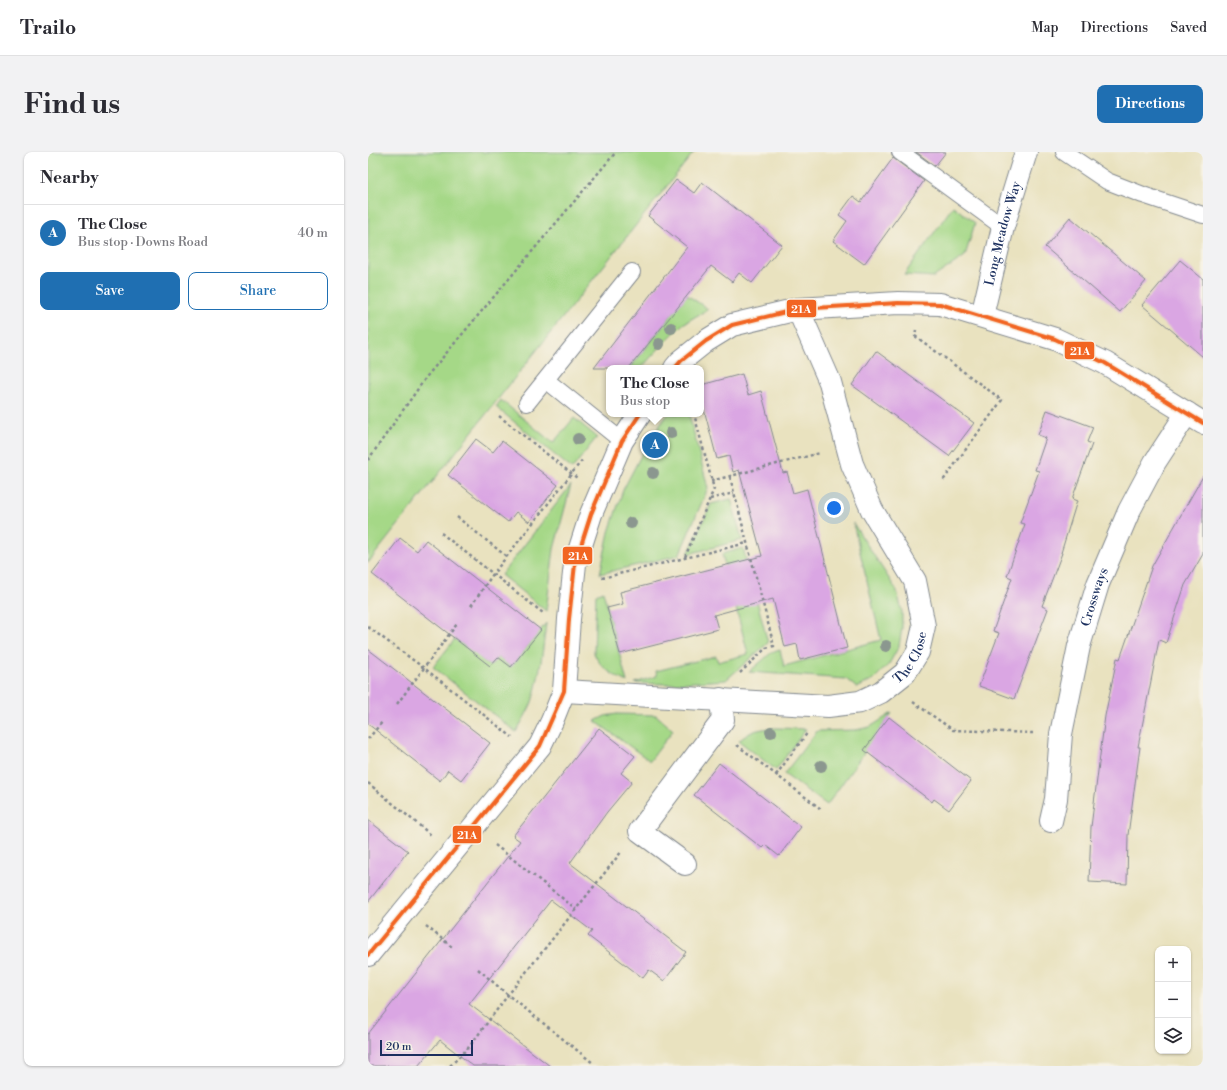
<!DOCTYPE html>
<meta charset="utf-8">
<style>
:root{--surface:#fff;--page:#f2f2f3;--text:#2b2b33;--muted:#7c7c81;--line:#e1e1e2;--accent:#1f6fb2}
body{margin:0;font-family:"Libre Bodoni",serif;background:var(--page);color:var(--text)}
.controls{position:absolute;right:12px;bottom:12px;display:grid;overflow:hidden;border-radius:8px;box-shadow:0 1px 3px #0004}
.controls button{width:36px;height:36px;display:grid;place-items:center;padding:0;border:0;border-bottom:1px solid var(--line);background:var(--surface);color:var(--text);font:20px sans-serif}
.scale{position:absolute;left:12px;bottom:10px;width:93px;box-sizing:border-box;padding-left:4px;border:2px solid #1b2f5e;border-top:0;font-size:11px;line-height:14px;white-space:nowrap;color:#1b2f5e;-webkit-text-stroke:3px #f7f3e8;paint-order:stroke}
.you{position:absolute;left:466px;top:356px;width:14px;height:14px;margin:-10px;border:3px solid #fff;border-radius:50%;background:#1a73e8;box-shadow:0 0 0 6px #1a73e833}
.badge{display:grid;place-items:center;width:26px;height:26px;border-radius:50%;background:var(--accent);color:#fff;font-size:13px;font-weight:700}
.pin{position:absolute;translate:-50% -50%;border:2px solid #fff;box-shadow:0 1px 4px #0006}
.popup{position:absolute;left:238px;top:213px;width:98px;height:52px;box-sizing:border-box;display:grid;place-content:center;border-radius:8px;background:var(--surface);filter:drop-shadow(0 1px 3px #0005);font-size:13px;white-space:nowrap;color:var(--muted)}
.popup b{font-size:15px;color:var(--text)}
.popup::after{content:'';position:absolute;left:50%;top:100%;margin-left:-8px;border:8px solid transparent;border-top-color:var(--surface)}
.list{margin:0;padding:0;list-style:none}
h2{display:flex;justify-content:space-between;align-items:center;height:52px;margin:0;padding:0 16px;font-size:17px}
h2 small{font-size:13px;font-weight:400;color:var(--muted)}
.list li{display:grid;grid-template-columns:26px 1fr auto;gap:12px;align-items:center;box-sizing:border-box;height:56px;padding:0 16px;border-top:1px solid var(--line)}
.list b{display:block;font-size:15px;white-space:nowrap}
.list p{margin:0;font-size:13px;white-space:nowrap;color:var(--muted)}
.list em{font-size:13px;font-style:normal;color:var(--muted)}
.actions{display:flex;gap:8px;padding:12px 16px}
.actions a{flex:1;padding:9px 0;border:1px solid var(--accent);border-radius:8px;text-align:center;font-size:14px;color:var(--accent)}
.actions .main{background:var(--accent);color:#fff}
.icon{flex:none;width:22px;height:22px;fill:none;stroke:currentColor;stroke-width:2;stroke-linecap:round;stroke-linejoin:round}
.map{position:relative;flex:none;width:835px;height:914px;overflow:hidden;border-radius:8px}
header{display:flex;align-items:center;gap:24px;box-sizing:border-box;height:56px;padding:0 20px;background:var(--surface);border-bottom:1px solid var(--line)}
header strong{font-size:19px}
nav{display:flex;gap:22px;margin-inline-start:auto;font-size:14px}
.intro{display:flex;align-items:center;justify-content:space-between;box-sizing:border-box;height:96px;padding:0 24px}
h1{margin:0;font-size:28px}
.button{padding:10px 18px;border-radius:8px;background:var(--accent);color:#fff;font-size:14px;font-weight:700}
main{display:flex;gap:24px;padding:0 24px}
aside{flex:1;background:var(--surface);border-radius:8px;box-shadow:0 1px 3px #0004}
.map>svg:first-child{display:block}
.grass{fill:#a5d887;stroke:#608472}
.building{fill:#daa6e3}
.lines{fill:none;stroke-linecap:round;stroke-linejoin:round}
.lane-casing{stroke:#82888e;stroke-width:18}
.street-casing{stroke:#82888e;stroke-width:24}
.path{stroke:#82888e;stroke-width:2.5;stroke-dasharray:3 3;stroke-linecap:butt}
.lane{stroke:#fff;stroke-width:16}
.street{stroke:#fff;stroke-width:22}
.bus-1-casing{stroke:#f7f3e8;stroke-width:7}
.bus-1{stroke:#f26522;stroke-width:4}
.tree{fill:#8b978f}
.labels{text-anchor:middle;dominant-baseline:central;stroke-width:3.5;stroke-linejoin:round;paint-order:stroke}
.street-label{font-size:13px;fill:#1b2f5e;stroke:#f7f3e8}
.line-badge{stroke:#f7f3e8;stroke-width:1.5}
.badge-label{font-size:11px;text-anchor:middle;font-weight:bold;fill:#fff}
</style>
<header>
<strong>Trailo</strong>
<nav><a>Map</a><a>Directions</a><a>Saved</a></nav>
</header>
<div class="intro"><h1>Find us</h1><a class="button">Directions</a></div>
<main>
<aside>
<h2>Nearby<small></small></h2>
<ul class="list">
<li><span class="badge">A</span><div><b>The Close</b><p>Bus stop · Downs Road</p></div><em>40 m</em></li>
</ul>
<div class="actions"><a class="main">Save</a><a>Share</a></div>
</aside>
<div class="map">
<svg width="835" height="914" viewBox="0 0 835 914">
<rect width="100%" height="100%" fill="#f7f3e8"/>
<filter id="ink" filterUnits="userSpaceOnUse"><feTurbulence type="fractalNoise" baseFrequency=".025" numOctaves="2"/><feDisplacementMap in="SourceGraphic" scale="8" xChannelSelector="R" yChannelSelector="G"/><feConvolveMatrix kernelMatrix="1 2 1 2 8 2 1 2 1" color-interpolation-filters="sRGB"/></filter>
<filter id="wash" filterUnits="userSpaceOnUse"><feTurbulence type="fractalNoise" baseFrequency=".012" numOctaves="4" result="noise"/><feDisplacementMap in="SourceGraphic" scale="16" xChannelSelector="R" yChannelSelector="G"/><feGaussianBlur stdDeviation="0.9" result="paint"/><feColorMatrix in="noise" values="0 0 0 0 0 0 0 0 0 0 0 0 0 0 0 0 0 1.4 0 .05"/><feComposite in="paint" operator="in"/></filter>
<g filter="url(#wash)">
<rect width="100%" height="100%" fill="#e9e2bf"/>
<g class="grass">
<path d="M 0,0 L 326,0 L 0,411 Z"/>
<path d="M 585,54 L 607,71 L 597,104 L 566,125 L 536,123 Z"/>
<path d="M 319,143 L 340,157 L 315,172 L 296,191 L 273,216 L 262,216 Z"/>
<path d="M 133,248 L 185,291 L 206,266 L 229,285 L 204,317 L 128,255 Z"/>
<path d="M 300,262 L 321,262 L 340,336 L 311,403 L 232,422 L 241,380 L 255,338 L 280,290 Z"/>
<path d="M 203,333 L 186,397 L 178,459 L 133,423 Z"/>
<path d="M 363,347 L 374,388 L 320,402 L 343,352 Z"/>
<path d="M 485,371 L 529,439 L 534,460 L 534,476 L 531,494 L 521,512 L 506,527 L 489,536 L 478,527 L 381,520 L 403,501 L 412,498 L 416,514 L 513,488 Z"/>
<path d="M 375,396 L 400,491 L 358,528 L 298,532 L 267,531 L 289,524 L 288,519 L 348,504 L 350,510 L 380,502 L 354,402 Z"/>
<path d="M 235,439 L 259,530 C 245,523 232,516 226,501 L 228,442 Z"/>
<path d="M 178,471 C 175,497 172,524 164,550 C 160,560 153,571 148,580 L 65,515 L 87,487 L 98,495 L 105,486 L 119,497 L 112,506 L 122,514 L 130,505 L 143,515 Z"/>
<path d="M 524,561 L 459,653 L 416,622 L 449,579 L 488,578 L 502,575 Z"/>
<path d="M 249,562 L 288,563 L 305,578 L 282,609 L 227,569 L 237,564 Z"/>
<path d="M 409,576 L 438,577 L 408,618 L 371,589 C 384,577 392,577 409,576 Z"/>
</g>
<g id="blocks">
<g class="building">
<path d="M 548,0 L 578,0 L 567,14 Z"/>
<path d="M 525,6 L 556,29 L 496,112 L 465,89 L 479,69 L 471,63 L 485,44 L 493,50 Z"/>
<path d="M 308,28 L 326,41 L 334,30 L 414,93 L 384,131 L 371,121 L 364,130 L 343,114 L 261,216 L 226,216 L 319,95 L 280,64 Z"/>
<path d="M 702,65 L 778,129 L 752,160 L 677,95 Z"/>
<path d="M 812,108 L 835,127 L 835,205 L 774,153 Z"/>
<path d="M 508,199 L 606,271 L 581,304 L 484,233 Z"/>
<path d="M 374,222 L 380,243 L 393,239 L 415,321 L 419,320 L 425,341 L 439,337 L 479,496 L 432,508 L 429,492 L 417,495 L 405,447 L 346,463 L 350,477 L 252,502 L 239,456 L 255,452 L 252,440 L 394,404 L 371,318 L 365,320 L 361,304 L 349,307 L 333,246 L 333,233 Z"/>
<path d="M 679,258 L 725,275 L 719,290 L 724,292 L 704,347 L 709,349 L 693,401 L 694,401 L 674,454 L 680,457 L 646,547 L 611,534 L 631,481 L 625,479 L 644,426 L 639,424 L 657,372 L 652,371 L 671,319 L 667,318 L 678,286 L 670,283 Z"/>
<path d="M 108,287 L 125,300 L 134,289 L 190,333 L 161,370 L 148,360 L 140,370 L 80,323 Z"/>
<path d="M 835,324 L 835,402 L 817,433 L 798,491 L 791,488 L 770,595 L 772,595 L 760,683 L 759,732 L 721,730 L 723,675 L 730,619 L 737,564 L 749,506 L 752,507 L 784,414 Z"/>
<path d="M 32,386 L 49,399 L 58,388 L 173,478 L 143,515 L 130,505 L 122,514 L 4,422 Z"/>
<path d="M 0,497 L 122,591 L 93,628 L 80,618 L 72,629 L 0,572 Z"/>
<path d="M 521,565 L 603,629 L 581,658 L 566,647 L 564,650 L 496,598 Z"/>
<path d="M 231,576 L 267,604 L 253,621 L 264,630 L 239,660 L 202,711 L 318,800 L 296,829 L 281,818 L 275,826 L 220,784 L 224,779 L 183,748 L 101,852 L 182,914 L 105,914 L 72,888 L 50,914 L 0,914 L 0,882 L 152,689 L 145,684 Z"/>
<path d="M 351,611 L 433,675 L 411,704 L 397,693 L 394,696 L 326,643 Z"/>
<path d="M 0,668 L 40,699 L 0,750 Z"/>
</g>
</g>
</g>
<g filter="url(#ink)">
<use href="#blocks" fill-opacity="0" stroke="#82888e" stroke-width="1"/>
<g class="lines">
<g class="lane-casing">
<g id="lane">
<path d="M 532,0 L 635,75"/>
<path d="M 696,0 L 739,29 L 775,43 L 835,63"/>
<path d="M 178,228 L 254,289"/>
<path d="M 159,251 L 264,120"/>
</g>
</g>
<g class="street-casing">
<g id="street">
<path id="s1" d="M 614,164 L 635,75 L 658,0"/>
<path d="M 307,216 L 313,209 L 338,189 L 364,173 L 430,157 L 530,151 L 572,152 L 687,187 L 737,211 L 835,271"/>
<path id="s2" d="M 196,539 L 460,554 L 492,550 L 513,540 L 537,521 L 550,500 L 556,474 L 547,429 L 504,358 L 484,312 L 462,230 L 430,157"/>
<path id="s3" d="M 683,669 L 688,647 L 693,582 L 711,494 L 730,432 L 761,359 L 787,310 L 819,261"/>
<path d="M 317,712 L 272,679 L 355,568 L 353,547"/>
<path d="M 0,803 L 172,594 L 184,569 L 196,539 L 201,467 L 207,412 L 223,362 L 254,289 L 272,262"/>
</g>
</g>
<g class="path">
<path d="M 548,178 L 547,184 L 634,248 L 574,330"/>
<path d="M 131,264 L 209,326"/>
<path d="M 0,308 L 59,224 L 248,0"/>
<path d="M 362,325 L 406,494 L 398,496 L 372,521"/>
<path d="M 343,329 L 452,301"/>
<path d="M 342,347 L 366,341"/>
<path d="M 89,365 L 138,404"/>
<path d="M 73,381 L 175,461"/>
<path d="M 317,405 L 346,337 L 326,262"/>
<path d="M 234,426 L 379,391"/>
<path d="M 103,454 L 125,422 L 215,307"/>
<path d="M 0,475 L 56,516 L 144,585"/>
<path d="M 545,550 L 585,578 L 665,581"/>
<path d="M 29,552 L 89,472"/>
<path d="M 0,587 L 15,569"/>
<path d="M 369,593 L 453,657"/>
<path d="M 408,623 L 440,580"/>
<path d="M 0,631 L 63,683"/>
<path d="M 127,693 L 208,757"/>
<path d="M 58,774 L 84,795"/>
<path d="M 110,817 L 140,843 L 225,911"/>
<path d="M 82,914 L 101,895 L 140,843 L 254,699"/>
</g>
<use href="#lane" class="lane"/>
<use href="#street" class="street"/>
<g class="bus-1-casing">
<g id="bus-1">
<path d="M 307,216 L 313,209 L 338,189 L 364,173 L 430,157 L 530,151 L 572,152 L 687,187 L 737,211 L 835,271"/>
<path d="M 0,803 L 172,594 L 196,539 L 201,467 L 207,412 L 223,362 L 254,289 L 272,262"/>
</g>
</g>
<use href="#bus-1" class="bus-1"/>
</g>
<g class="tree">
<circle cx="303" cy="176" r="6"/>
<circle cx="291" cy="192" r="6"/>
<circle cx="303" cy="281" r="6"/>
<circle cx="210" cy="287" r="6"/>
<circle cx="285" cy="321" r="6"/>
<circle cx="263" cy="371" r="6"/>
<circle cx="518" cy="494" r="6"/>
<circle cx="403" cy="580" r="6"/>
<circle cx="453" cy="614" r="6"/>
</g>
</g>
<g class="labels">
<g class="street-label">
<text stroke="none"><textPath href="#s1" startOffset="85">Long Meadow Way</textPath></text>
<text stroke="none"><textPath href="#s3" startOffset="229">Crossways</textPath></text>
<text stroke="none"><textPath href="#s2" startOffset="367">The Close</textPath></text>
</g>
</g>
<g class="line-badge">
<rect x="418" y="147" width="31" height="19" rx="4" fill="#f26522"/>
<rect x="696" y="189" width="31" height="19" rx="4" fill="#f26522"/>
<rect x="194" y="394" width="31" height="19" rx="4" fill="#f26522"/>
<rect x="84" y="673" width="30" height="19" rx="4" fill="#f26522"/>
</g>
<g class="badge-label">
<text x="433" y="161">21A</text>
<text x="712" y="203">21A</text>
<text x="210" y="408">21A</text>
<text x="99" y="687">21A</text>
</g>
</svg>
<div class="controls">
<button>+</button>
<button>−</button>
<button><svg class="icon" aria-label="layers" viewBox="0 0 24 24"><path d="M12 4l9 5-9 5-9-5zM3 14l9 5 9-5"/></svg></button>
</div>
<div class="scale">20 m</div>
<div class="you"></div>
<div class="pin badge" style="left:287px;top:293px">A</div>
<div class="popup"><b>The Close</b>Bus stop</div>
</div>
</main>
